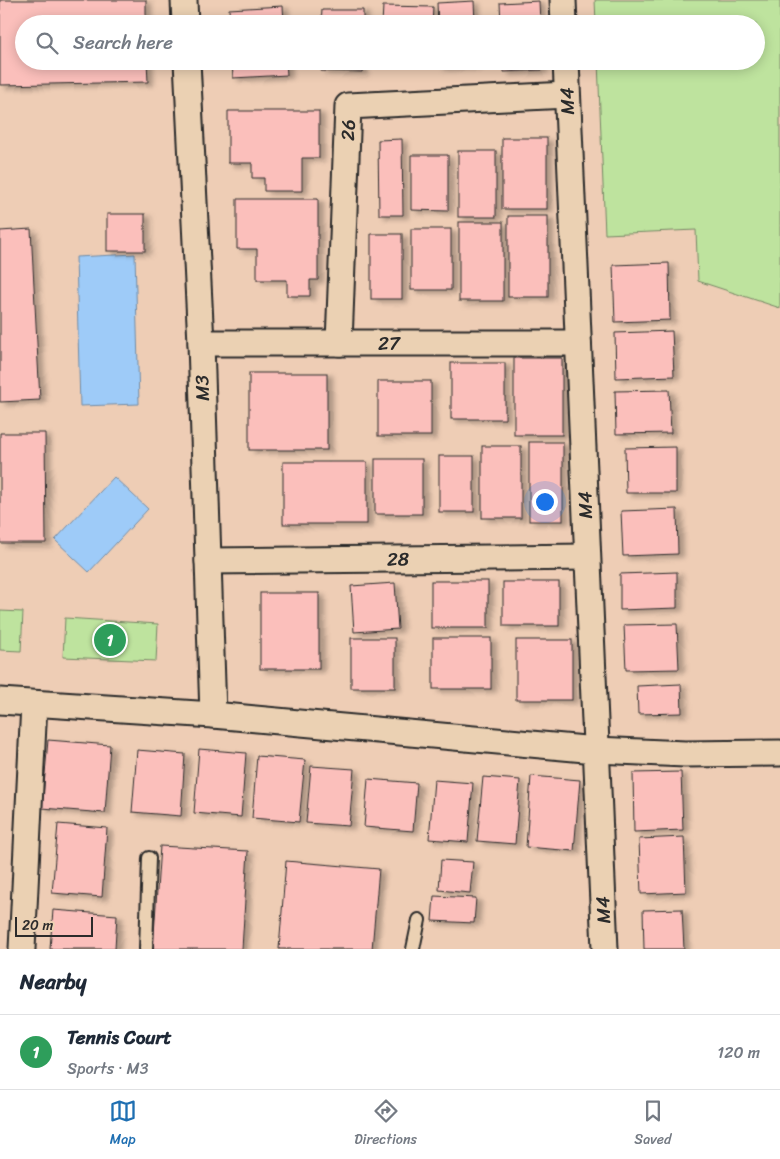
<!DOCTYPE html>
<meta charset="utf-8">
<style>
:root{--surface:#fff;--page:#f6f6f7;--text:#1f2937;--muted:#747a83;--line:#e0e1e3;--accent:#1f6fb2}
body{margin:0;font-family:Sriracha,sans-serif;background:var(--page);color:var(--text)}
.scale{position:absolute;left:15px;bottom:12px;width:78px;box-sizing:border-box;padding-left:5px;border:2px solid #2b2b2b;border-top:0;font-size:14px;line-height:18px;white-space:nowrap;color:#2b2b2b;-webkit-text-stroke:4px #ebd1b3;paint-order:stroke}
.you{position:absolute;left:544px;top:501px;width:18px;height:18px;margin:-12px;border:4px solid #fff;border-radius:50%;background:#1a73e8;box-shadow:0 0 0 8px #1a73e833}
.badge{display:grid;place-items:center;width:32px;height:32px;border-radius:50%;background:var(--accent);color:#fff;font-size:16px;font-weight:700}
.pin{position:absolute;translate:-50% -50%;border:2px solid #fff;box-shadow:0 1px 5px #0006}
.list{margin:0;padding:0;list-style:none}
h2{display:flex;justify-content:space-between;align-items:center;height:65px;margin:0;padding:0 20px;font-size:21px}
h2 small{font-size:16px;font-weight:400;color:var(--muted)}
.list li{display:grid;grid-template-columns:32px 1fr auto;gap:15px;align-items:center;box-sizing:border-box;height:75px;padding:0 20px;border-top:1px solid var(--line)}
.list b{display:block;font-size:19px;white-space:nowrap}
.list p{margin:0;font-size:16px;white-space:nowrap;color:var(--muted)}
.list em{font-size:16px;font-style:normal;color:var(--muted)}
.icon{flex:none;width:28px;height:28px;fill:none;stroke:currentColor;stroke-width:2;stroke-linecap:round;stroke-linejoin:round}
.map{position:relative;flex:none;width:780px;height:949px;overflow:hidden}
.search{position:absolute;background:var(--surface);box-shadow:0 2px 12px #0003;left:15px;right:15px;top:15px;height:55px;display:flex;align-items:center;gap:12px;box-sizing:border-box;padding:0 18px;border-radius:28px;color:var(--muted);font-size:19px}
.sheet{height:140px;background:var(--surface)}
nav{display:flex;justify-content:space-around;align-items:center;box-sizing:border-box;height:70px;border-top:1px solid var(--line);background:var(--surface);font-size:14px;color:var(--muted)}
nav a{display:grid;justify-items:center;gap:2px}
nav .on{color:var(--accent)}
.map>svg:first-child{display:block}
.green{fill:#bee39e;stroke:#748764}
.water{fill:#9ecbf8;stroke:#708ba6}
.building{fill:#fbbfbb;stroke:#2b2b2b;filter:url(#shadow)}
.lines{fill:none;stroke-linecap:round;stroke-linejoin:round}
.lane-casing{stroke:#2b2b2b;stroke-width:16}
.street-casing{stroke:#2b2b2b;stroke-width:29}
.lane{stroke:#ebd1b3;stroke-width:12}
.street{stroke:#ebd1b3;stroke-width:25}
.labels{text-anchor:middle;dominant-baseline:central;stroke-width:5;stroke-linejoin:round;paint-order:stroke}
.street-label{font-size:19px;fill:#2b2b2b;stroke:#ebd1b3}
</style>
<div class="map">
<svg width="780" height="949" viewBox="0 0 780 949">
<defs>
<filter id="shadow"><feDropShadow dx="5.5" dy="3" stdDeviation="2.5" flood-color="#0004"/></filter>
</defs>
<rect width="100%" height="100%" fill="#eecdb5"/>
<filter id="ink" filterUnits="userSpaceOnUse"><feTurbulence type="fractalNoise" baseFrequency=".02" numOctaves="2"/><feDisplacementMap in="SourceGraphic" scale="10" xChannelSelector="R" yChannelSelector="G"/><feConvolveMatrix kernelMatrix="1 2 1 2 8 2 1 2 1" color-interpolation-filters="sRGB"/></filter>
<g filter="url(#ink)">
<g class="green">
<path d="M 595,0 L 780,0 L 780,308 L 698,281 L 696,230 L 605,234 L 598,61 L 756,61 L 756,24 L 596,24 Z"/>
<path d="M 0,611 L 23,612 L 21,651 L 0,650 Z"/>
<path d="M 65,618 L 158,624 L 156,661 L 63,657 Z"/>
</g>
<g class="water">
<path d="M 135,254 L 139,404 L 80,406 L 76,257 Z"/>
<path d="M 114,477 L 148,509 L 89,572 L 55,540 Z"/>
</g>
<g class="building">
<path d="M 0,0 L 146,0 L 146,24 L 24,24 L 24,61 L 147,61 L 148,82 L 0,85 Z"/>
<path d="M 474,1 L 475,24 L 438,24 L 437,3 Z"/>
<path d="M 539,1 L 540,24 L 501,24 L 500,3 Z"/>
<path d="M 283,6 L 284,24 L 230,24 L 229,9 Z"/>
<path d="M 383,6 L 433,7 L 432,24 L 382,24 Z"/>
<path d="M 322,10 L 363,10 L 363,24 L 321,24 Z"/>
<path d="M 232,61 L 286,61 L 287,75 L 233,78 Z"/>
<path d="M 321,61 L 363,61 L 362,72 L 321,71 Z"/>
<path d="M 439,61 L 476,61 L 477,66 L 440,67 Z"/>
<path d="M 503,61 L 542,61 L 542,70 L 504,72 Z"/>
<path d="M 228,111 L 319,111 L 319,158 L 302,158 L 302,191 L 264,191 L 264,178 L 252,178 L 252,163 L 228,163 Z"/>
<rect x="502" y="138" width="45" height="71"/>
<path d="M 402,139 L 403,215 L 379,215 L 378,140 Z"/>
<rect x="458" y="151" width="38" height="66"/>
<path d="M 411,155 L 448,155 L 448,211 L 411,210 Z"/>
<path d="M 237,199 L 318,199 L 318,280 L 310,280 L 310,296 L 287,296 L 287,280 L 257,280 L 257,249 L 237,249 Z"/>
<rect x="107" y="214" width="38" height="37"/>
<rect x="508" y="216" width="40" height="81"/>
<rect x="459" y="222" width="44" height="79"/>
<path d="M 31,229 L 40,400 L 0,402 L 0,231 Z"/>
<rect x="411" y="229" width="40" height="61"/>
<rect x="371" y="234" width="31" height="65"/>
<path d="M 669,263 L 670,320 L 615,322 L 613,265 Z"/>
<path d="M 672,331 L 674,376 L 616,378 L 615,333 Z"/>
<rect x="514" y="358" width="48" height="77"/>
<rect x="451" y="363" width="54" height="56"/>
<rect x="249" y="373" width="78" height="77"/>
<rect x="378" y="381" width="53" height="55"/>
<path d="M 669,390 L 671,433 L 616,434 L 615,391 Z"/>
<path d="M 0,433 L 45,433 L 46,543 L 0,543 Z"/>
<rect x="529" y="442" width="34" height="79"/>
<rect x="482" y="446" width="39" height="72"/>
<path d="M 676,447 L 676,493 L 626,493 L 625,448 Z"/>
<rect x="439" y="456" width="35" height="56"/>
<rect x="375" y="459" width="47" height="55"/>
<rect x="283" y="462" width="84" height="62"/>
<path d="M 677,509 L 678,554 L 623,556 L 621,511 Z"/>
<path d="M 677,572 L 677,608 L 620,610 L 620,574 Z"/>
<rect x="431" y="581" width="57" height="47"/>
<rect x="503" y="582" width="56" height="44"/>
<path d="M 395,583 L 398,629 L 354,632 L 351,586 Z"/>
<rect x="260" y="593" width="59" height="76"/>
<path d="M 677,624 L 679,669 L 626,670 L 624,625 Z"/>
<rect x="351" y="638" width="44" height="50"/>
<rect x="433" y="638" width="58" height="51"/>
<rect x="516" y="640" width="56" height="60"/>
<path d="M 681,684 L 682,713 L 638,714 L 637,686 Z"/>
<path d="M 48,740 L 110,745 L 105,813 L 42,808 Z"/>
<path d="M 199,749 L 246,753 L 241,817 L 194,813 Z"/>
<path d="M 137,750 L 185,754 L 181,816 L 132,812 Z"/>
<path d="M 257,756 L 305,760 L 299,822 L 252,818 Z"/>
<path d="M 311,766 L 354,769 L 349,826 L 306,823 Z"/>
<path d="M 681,772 L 683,830 L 634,832 L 633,773 Z"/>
<path d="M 531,776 L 580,780 L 574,851 L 526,847 Z"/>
<path d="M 483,777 L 520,780 L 515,844 L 477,841 Z"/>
<path d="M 368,779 L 417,783 L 413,831 L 364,827 Z"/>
<path d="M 434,780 L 473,783 L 468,842 L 429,839 Z"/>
<path d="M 58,824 L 107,828 L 102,897 L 52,893 Z"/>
<path d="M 684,837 L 686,892 L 641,894 L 639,839 Z"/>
<path d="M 160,846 L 248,851 L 242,949 L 153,949 Z"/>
<path d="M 441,860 L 473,862 L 470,893 L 439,890 Z"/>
<path d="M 286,861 L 379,869 L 372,949 L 279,949 Z"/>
<path d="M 434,896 L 476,898 L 474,923 L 432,921 Z"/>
<path d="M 682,909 L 684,949 L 644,949 L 643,910 Z"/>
<path d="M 53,910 L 117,915 L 115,949 L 50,949 Z"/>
</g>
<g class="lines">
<g class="lane-casing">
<g id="lane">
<path d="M 146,949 L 149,858"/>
<path d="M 413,949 L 419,920"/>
</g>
</g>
<g class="street-casing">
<g id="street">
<path d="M 184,0 L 185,24"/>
<path d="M 563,0 L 564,24"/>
<path d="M 187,61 L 201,343 L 213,715"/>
<path d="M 566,61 L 605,949"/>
<path d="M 201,343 L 578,343"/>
<path d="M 339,343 L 348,106 L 567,95"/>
<path d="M 208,561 L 587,557"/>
<path d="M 0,701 L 213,715 L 596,750 L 685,754 L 780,753"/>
<path d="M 22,949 L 34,704"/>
</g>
</g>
<use href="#lane" class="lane"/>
<use href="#street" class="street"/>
</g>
</g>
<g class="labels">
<g class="street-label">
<text transform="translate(567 101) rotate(-92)">M4</text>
<text transform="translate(348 130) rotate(-88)">26</text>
<text x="389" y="343">27</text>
<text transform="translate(202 388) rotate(-92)">M3</text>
<text transform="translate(585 505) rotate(-92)">M4</text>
<text transform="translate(398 559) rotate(-1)">28</text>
<text transform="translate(603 910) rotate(-93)">M4</text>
</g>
</g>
</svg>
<div class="scale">20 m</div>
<div class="you"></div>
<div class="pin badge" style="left:110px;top:640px;background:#2e9e5b">1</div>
<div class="search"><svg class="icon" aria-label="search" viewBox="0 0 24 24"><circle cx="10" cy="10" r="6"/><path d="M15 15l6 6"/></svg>Search here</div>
</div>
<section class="sheet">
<h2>Nearby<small></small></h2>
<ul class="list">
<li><span class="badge" style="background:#2e9e5b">1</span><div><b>Tennis Court</b><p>Sports · M3</p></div><em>120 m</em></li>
</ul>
</section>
<nav>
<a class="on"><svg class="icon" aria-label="map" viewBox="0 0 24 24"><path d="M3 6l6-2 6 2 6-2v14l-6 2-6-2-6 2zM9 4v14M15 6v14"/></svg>Map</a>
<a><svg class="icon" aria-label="directions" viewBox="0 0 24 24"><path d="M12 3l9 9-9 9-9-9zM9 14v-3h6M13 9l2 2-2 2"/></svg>Directions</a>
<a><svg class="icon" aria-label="saved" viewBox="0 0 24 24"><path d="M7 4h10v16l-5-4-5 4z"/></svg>Saved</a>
</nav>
